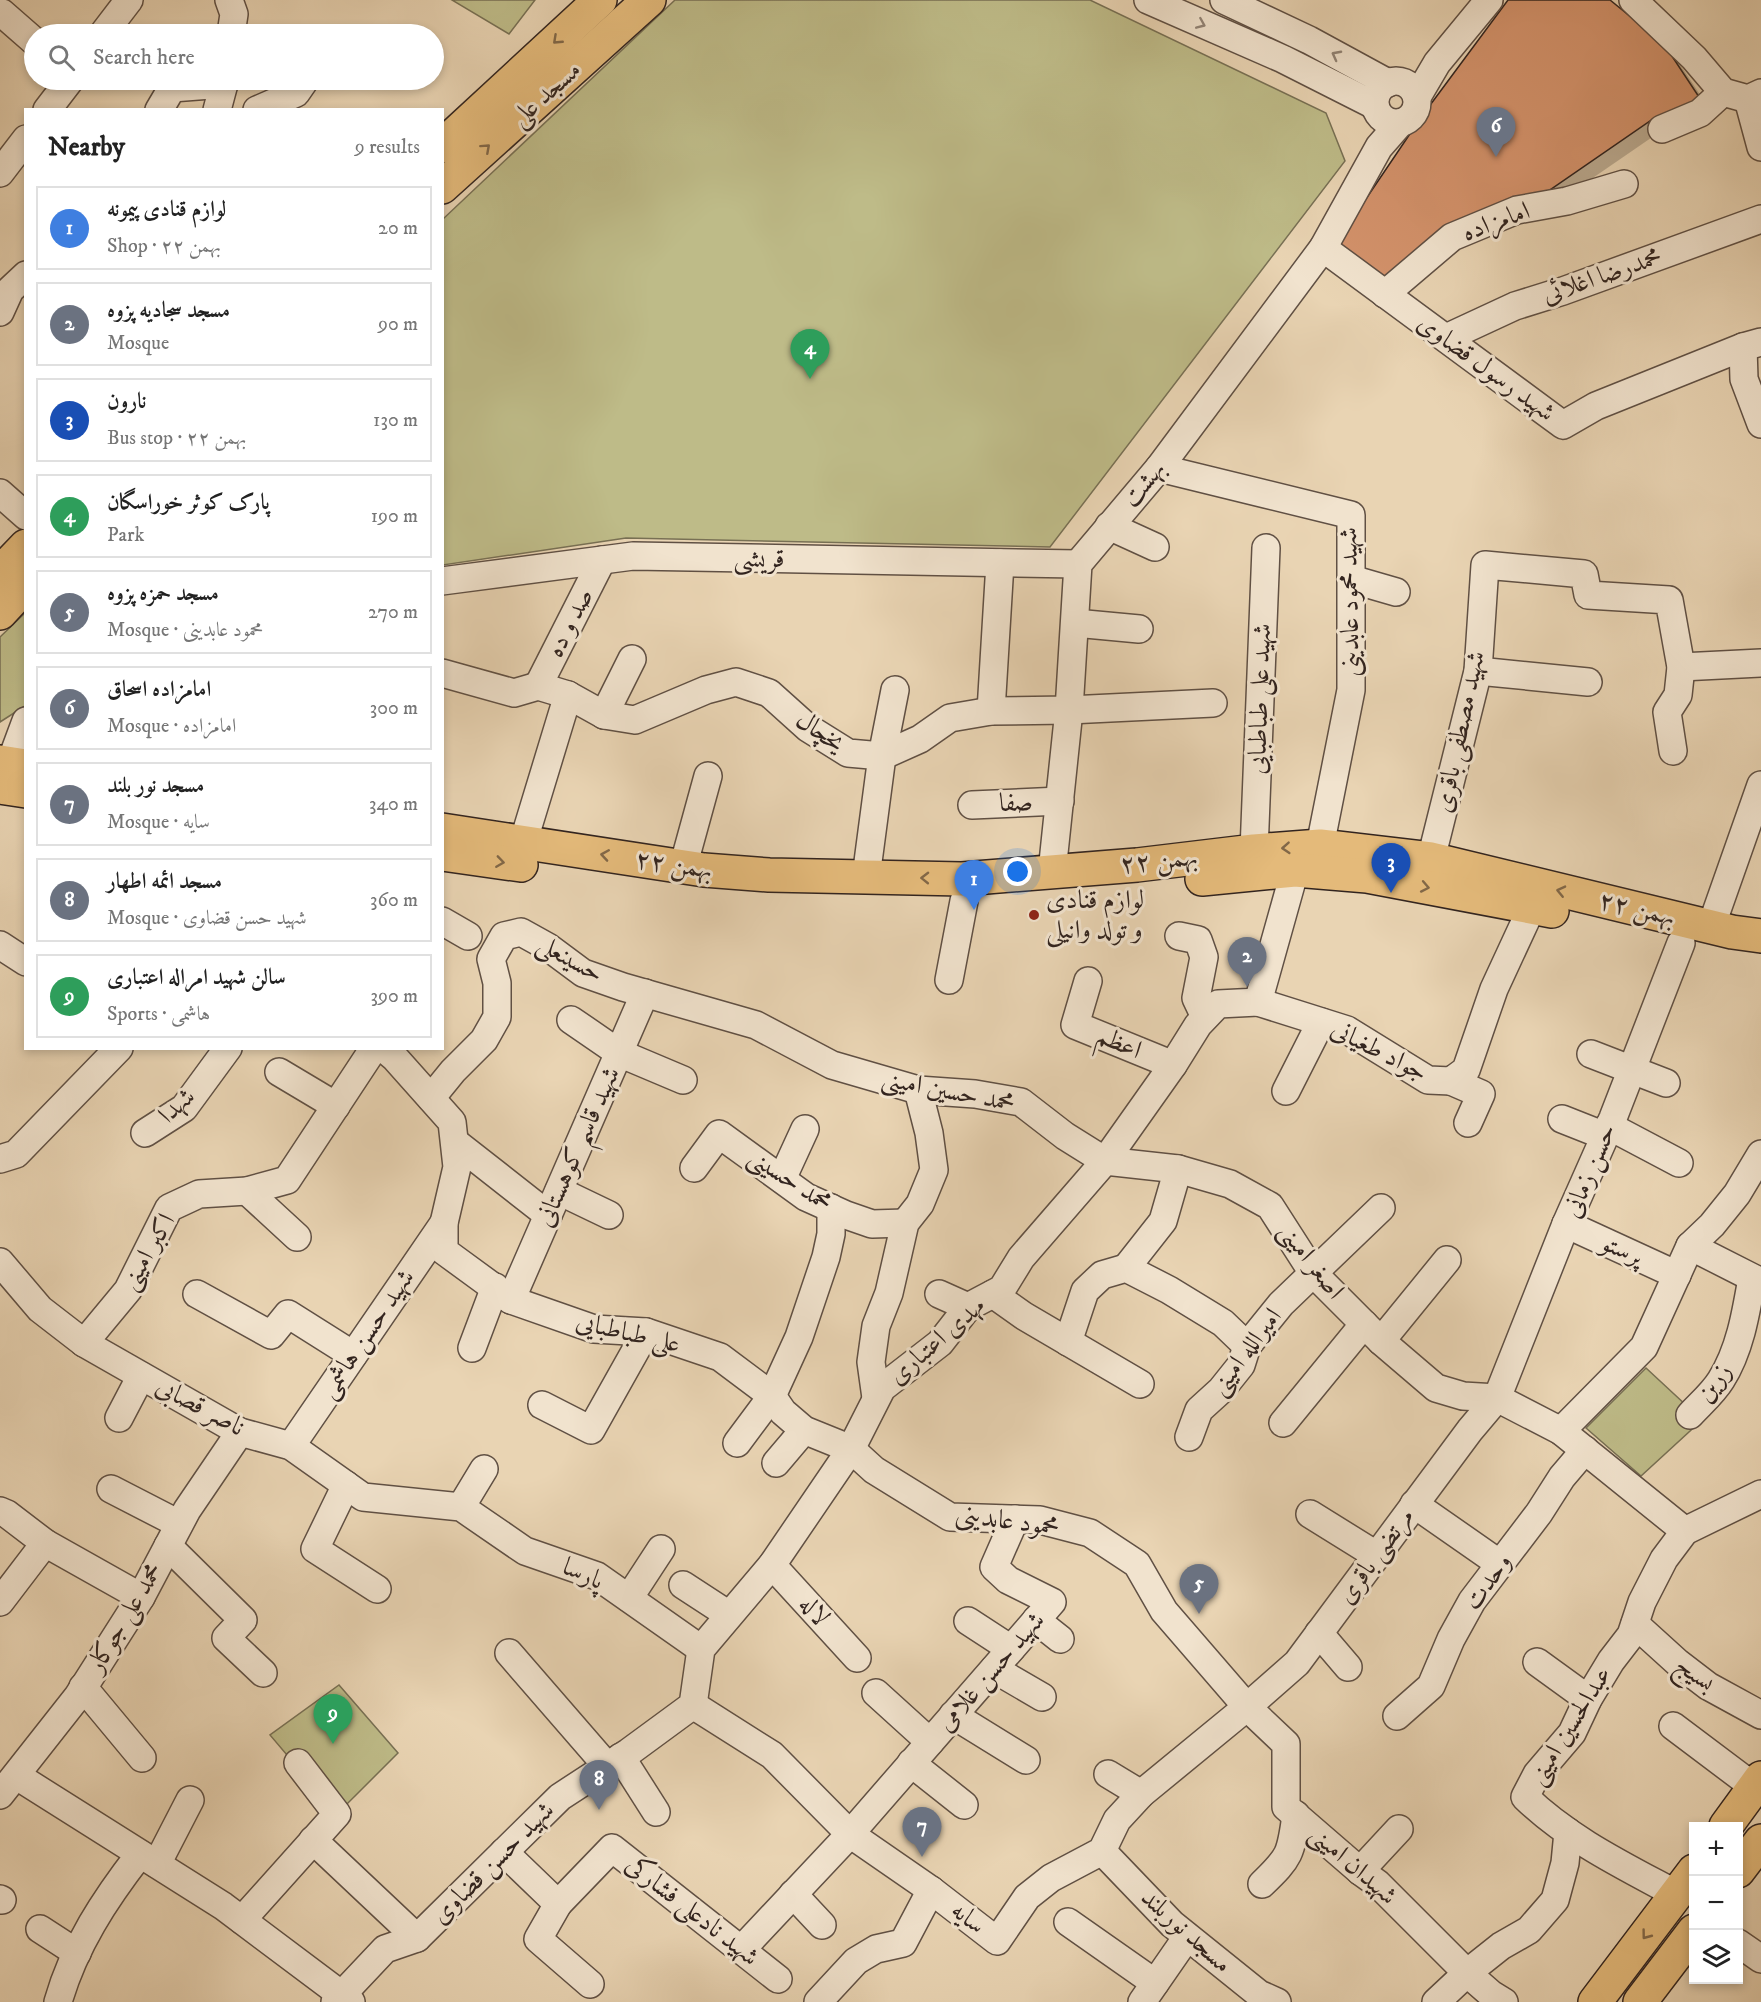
<!DOCTYPE html>
<meta charset="utf-8">
<style>
:root{--surface:#fff;--page:#f2f2f2;--text:#222;--muted:#767676;--line:#e0e0e0;--accent:#8f2418}
body{margin:0;font-family:"IM FELL DW Pica",Amiri,serif;background:var(--page);color:var(--text)}
.controls{position:absolute;right:18px;bottom:18px;display:grid;overflow:hidden;border-radius:0px;box-shadow:0 3px 9px #0003}
.controls button{width:54px;height:54px;display:grid;place-items:center;padding:0;border:0;border-bottom:2px solid var(--line);background:var(--surface);color:var(--text);font:30px sans-serif}
.you{position:absolute;left:1018px;top:872px;width:21px;height:21px;margin:-15px;border:4px solid #fff;border-radius:50%;background:#1a73e8;box-shadow:0 0 0 9px #1a73e833}
.badge{display:grid;place-items:center;width:39px;height:39px;border-radius:50%;background:var(--accent);color:#fff;font-size:20px;font-weight:700}
.pin{position:absolute;translate:-50% -50px;filter:drop-shadow(0 2px 3px #0008)}
.pin::after{content:'';position:absolute;top:32px;width:21px;height:18px;background:inherit;clip-path:polygon(0 0,100% 0,50% 100%)}
.list{margin:0;padding:0;list-style:none}
h2{display:flex;justify-content:space-between;align-items:center;height:78px;margin:0;padding:0 24px;font-size:26px}
h2 small{font-size:20px;font-weight:400;color:var(--muted)}
.list li{display:grid;grid-template-columns:39px 1fr auto;gap:18px;align-items:center;box-sizing:border-box;height:84px;margin:0 12px 12px;padding:0 12px;border:2px solid var(--line);border-radius:0px}
.list b{display:block;font-size:22px;white-space:nowrap}
.list p{margin:0;font-size:20px;white-space:nowrap;color:var(--muted)}
.list em{font-size:20px;font-style:normal;color:var(--muted)}
.icon{flex:none;width:33px;height:33px;fill:none;stroke:currentColor;stroke-width:2;stroke-linecap:round;stroke-linejoin:round}
.map{position:relative;flex:none;width:1761px;height:2002px;overflow:hidden}
.search{position:absolute;background:var(--surface);box-shadow:0 3px 9px #0003;left:24px;top:24px;width:420px;height:66px;display:flex;align-items:center;gap:15px;box-sizing:border-box;padding:0 21px;border-radius:33px;color:var(--muted);font-size:22px}
.panel{position:absolute;background:var(--surface);box-shadow:0 3px 9px #0003;left:24px;top:108px;width:420px;height:942px;border-radius:0px}
.map>svg:first-child{display:block}
.green{fill:#bebb88;stroke:#787054;stroke-width:1.5}
.shadow{fill:#0003}
.building{fill:#d3926b;stroke:#32241f;stroke-width:1.5}
.lines{fill:none;stroke-linecap:round;stroke-linejoin:round}
.minor-casing{stroke:#605044;stroke-width:30}
.major-casing{stroke:#32241f;stroke-width:36}
.minor{stroke:#f1e3ce;stroke-width:27}
.major{stroke:#e4ba7a;stroke-width:33}
.oneway{stroke:#928476}
.oneway2{stroke:#826848}
.poi-dot{fill:#8f2418;stroke:#f1e3ce;stroke-width:2}
.labels{text-anchor:middle;dominant-baseline:central;stroke-width:6;stroke-linejoin:round;paint-order:stroke}
.street-label{font-size:26px;fill:#32241f;stroke:#f1e3ce}
.poi-label{font-size:26px;fill:#32241f;stroke:#f1e3ce;text-anchor:start}
</style>
<div class="map">
<svg width="1761" height="2002" viewBox="0 0 1761 2002">
<rect width="100%" height="100%" fill="#e9d4b3"/>
<filter id="stains"><feTurbulence type="fractalNoise" baseFrequency=".00333" numOctaves="4"/><feColorMatrix values="0 0 0 0 .2 0 0 0 0 .09 0 0 0 0 .02 0 0 0 .5 -.17"/></filter>
<radialGradient id="worn" r=".72"><stop offset=".6" stop-color="#630" stop-opacity="0"/><stop offset="1" stop-color="#630" stop-opacity=".3"/></radialGradient>
<g class="green">
<path d="M 452,0 L 535,0 L 509,34 Z"/>
<path d="M 675,0 L 1090,0 L 1326,113 L 1345,161 L 1050,547 L 626,538 L 443,565 L 443,219 Z"/>
<path d="M 25,613 L 25,706 L 0,722 L 0,637 Z"/>
<path d="M 1646,1368 L 1702,1420 L 1641,1476 L 1586,1428 Z"/>
<path d="M 339,1685 L 398,1753 L 337,1814 L 270,1735 Z"/>
</g>
<path class="shadow" d="M 1510,0 L 1608,0 L 1675,57 L 1711,111 L 1664,129 L 1552,206 Z"/>
<path class="building" d="M 1508,0 L 1610,0 L 1664,44 L 1701,100 L 1653,119 L 1541,196 L 1384,282 L 1334,246 L 1422,116 Z"/>
<g class="lines">
<g class="minor-casing">
<g id="minor">
<path d="M 229,0 L 234,14 L 231,34"/>
<path d="M 1148,0 L 1283,59 L 1374,105"/>
<path d="M 1224,0 L 1309,40 L 1388,83"/>
<path d="M 1633,0 L 1694,58 L 1723,92 L 1748,99 L 1761,93"/>
<path d="M 2,13 L 34,41"/>
<path d="M 103,34 L 129,0"/>
<circle cx="1396" cy="102" r="21"/>
<path d="M 1417,97 L 1437,63 L 1489,0"/>
<path d="M 1748,99 L 1761,147"/>
<path d="M 47,110 L 70,80"/>
<path d="M 159,110 L 172,88 L 224,84"/>
<path d="M 217,110 L 225,80"/>
<path d="M 257,110 L 296,93 L 305,80"/>
<path d="M 1662,129 L 1700,113 L 1723,92"/>
<path d="M 0,173 L 26,139"/>
<path d="M 1323,248 L 1563,425 L 1596,406 L 1743,347 L 1761,342"/>
<path d="M 1385,294 L 1452,237 L 1517,210 L 1567,201 L 1624,184"/>
<path d="M 0,312 L 10,290 L 26,275"/>
<path d="M 1446,338 L 1515,306 L 1563,291 L 1761,219"/>
<path d="M 1743,347 L 1744,379 L 1761,424"/>
<path d="M 1159,468 L 1351,515 L 1351,690 L 1320,846"/>
<path d="M 0,493 L 26,516"/>
<path d="M 1109,526 L 1155,547"/>
<path d="M 1351,579 L 1396,592"/>
<path d="M 442,581 L 633,556 L 1078,564"/>
<path d="M 1075,623 L 1139,629"/>
<path d="M 1681,667 L 1761,663"/>
<path d="M 1478,671 L 1588,682"/>
<path d="M 442,673 L 514,693 L 538,686 L 568,695 L 604,715 L 635,720 L 706,690 L 736,682 L 769,693 L 808,728 L 848,753 L 882,756 L 920,739 L 950,718 L 991,711 L 1069,710 L 1213,703"/>
<path d="M 538,686 L 602,560"/>
<path d="M 991,711 L 1000,563"/>
<path d="M 604,715 L 632,659"/>
<path d="M 10,764 L 26,721"/>
<path d="M 972,805 L 1060,801"/>
<path d="M 523,843 L 568,695"/>
<path d="M 1254,851 L 1266,548"/>
<path d="M 1431,859 L 1478,671 L 1485,565 L 1584,574 L 1588,595 L 1669,600 L 1681,667 L 1678,695 L 1667,712 L 1673,751"/>
<path d="M 683,867 L 708,776"/>
<path d="M 1052,872 L 1069,710 L 1078,564 L 1159,468 L 1323,248 L 1379,147 L 1400,123"/>
<path d="M 866,877 L 882,756 L 895,690"/>
<path d="M 442,921 L 468,936"/>
<path d="M 1711,927 L 1761,785"/>
<path d="M 1179,936 L 1198,940 L 1204,957 L 1196,998 L 1205,1017"/>
<path d="M 0,945 L 26,962"/>
<path d="M 949,980 L 964,901"/>
<path d="M 1088,981 L 1075,1025 L 1173,1065"/>
<path d="M 1258,1002 L 1347,1030 L 1428,1080 L 1451,1081 L 1466,1070 L 1494,989 L 1532,907"/>
<path d="M 571,1020 L 619,1053 L 683,1080"/>
<path d="M 383,1048 L 395,1058 L 452,1122 L 457,1167 L 444,1223 L 444,1251 L 511,1300 L 594,1329 L 646,1332 L 720,1357 L 772,1396 L 783,1412 L 804,1430 L 851,1449 L 874,1470 L 950,1517 L 1040,1520 L 1090,1533 L 1137,1564 L 1164,1611 L 1247,1707 L 1286,1744 L 1286,1807 L 1360,1871 L 1378,1884 L 1467,1973 L 1491,1994 L 1504,2002"/>
<path d="M 1591,1054 L 1666,1083"/>
<path d="M 279,1072 L 336,1106"/>
<path d="M 1451,1081 L 1481,1094 L 1468,1123"/>
<path d="M 1286,1091 L 1321,1022"/>
<path d="M 431,1098 L 453,1071 L 484,1040 L 497,1017 L 497,983 L 491,959 L 504,936 L 521,932 L 548,947 L 583,973 L 623,987 L 756,1025 L 832,1065 L 918,1090 L 975,1094 L 1021,1102 L 1065,1136 L 1105,1161 L 1178,1169 L 1230,1184 L 1270,1206 L 1313,1273 L 1381,1341 L 1436,1388 L 1463,1396 L 1497,1398 L 1561,1431 L 1685,1531"/>
<path d="M 1562,1119 L 1605,1136"/>
<path d="M 1609,1126 L 1679,1163"/>
<path d="M 145,1133 L 184,1108 L 228,1048"/>
<path d="M 455,1142 L 548,1215"/>
<path d="M 0,1159 L 16,1154 L 119,1048"/>
<path d="M 694,1168 L 719,1134 L 806,1197 L 846,1215 L 872,1224 L 905,1223"/>
<path d="M 782,1179 L 805,1129"/>
<path d="M 247,1191 L 297,1237"/>
<path d="M 559,1191 L 609,1215"/>
<path d="M 1566,1224 L 1677,1275"/>
<path d="M 1690,1246 L 1761,1282"/>
<path d="M 0,1262 L 40,1309 L 84,1343 L 240,1432 L 291,1446 L 363,1497 L 461,1507 L 525,1551 L 597,1576 L 701,1649"/>
<path d="M 1126,1268 L 1163,1221 L 1178,1169"/>
<path d="M 197,1294 L 271,1335 L 288,1314 L 353,1355"/>
<path d="M 939,1294 L 968,1307"/>
<path d="M 993,1294 L 1024,1316 L 1140,1384"/>
<path d="M 511,1300 L 645,993"/>
<path d="M 1381,1341 L 1447,1260"/>
<path d="M 1068,1342 L 1085,1291 L 1102,1275 L 1126,1268 L 1169,1290 L 1223,1323 L 1247,1346"/>
<path d="M 84,1343 L 128,1290 L 169,1208 L 199,1194 L 247,1191 L 287,1180 L 374,1048"/>
<path d="M 472,1348 L 495,1287"/>
<path d="M 876,1398 L 871,1362 L 876,1326 L 889,1293 L 905,1223 L 920,1204 L 934,1170 L 929,1133 L 918,1090"/>
<path d="M 542,1405 L 591,1430 L 646,1332"/>
<path d="M 1690,1415 C 1700,1404 1713,1393 1721,1380 C 1740,1350 1746,1313 1752,1278"/>
<path d="M 119,1418 L 141,1376"/>
<path d="M 1283,1423 L 1364,1324"/>
<path d="M 1561,1431 L 1644,1347 L 1690,1246 L 1712,1225 L 1737,1194 L 1761,1154"/>
<path d="M 1189,1437 L 1199,1410 L 1221,1390 L 1241,1365 L 1247,1346 L 1281,1304 L 1381,1208"/>
<path d="M 737,1443 L 772,1396 L 799,1337 L 826,1257 L 831,1234 L 831,1208"/>
<path d="M 291,1446 L 444,1223"/>
<path d="M 776,1463 L 804,1430"/>
<path d="M 346,1485 L 315,1549 L 377,1589"/>
<path d="M 111,1489 L 179,1524"/>
<path d="M 1414,1504 L 1500,1564"/>
<path d="M 461,1507 L 484,1469"/>
<path d="M 0,1511 L 7,1514 L 45,1543 L 141,1597"/>
<path d="M 1310,1514 L 1376,1555"/>
<path d="M 168,1546 L 243,1620 L 226,1638 L 263,1673"/>
<path d="M 772,1565 L 857,1658"/>
<path d="M 683,1585 L 729,1615"/>
<path d="M 629,1598 L 661,1549"/>
<path d="M 0,1602 L 45,1543"/>
<path d="M 1036,1620 L 1060,1639"/>
<path d="M 968,1621 L 1011,1649"/>
<path d="M 1635,1624 L 1678,1663 L 1708,1686 L 1761,1715"/>
<path d="M 1319,1633 L 1348,1667"/>
<path d="M 509,1653 L 607,1766"/>
<path d="M 1537,1662 L 1588,1699"/>
<path d="M 994,1669 L 1042,1697"/>
<path d="M 83,1687 L 142,1758"/>
<path d="M 876,1693 L 930,1742"/>
<path d="M 693,1705 L 772,1755 L 850,1834 L 931,1890 L 997,1941 L 1027,1897 L 1051,1878 L 1102,1851 L 1117,1820 L 1141,1794 L 1247,1707 L 1297,1663 L 1470,1430 L 1497,1398 L 1566,1224 L 1613,1118 L 1681,943"/>
<path d="M 953,1715 L 1026,1760"/>
<path d="M 1397,1716 L 1431,1686 L 1451,1639 L 1472,1601 L 1539,1513 L 1562,1477 L 1585,1450"/>
<path d="M 1673,1726 L 1754,1787"/>
<path d="M 621,1757 L 656,1812"/>
<path d="M 911,1763 L 964,1805"/>
<path d="M 1108,1774 L 1141,1794"/>
<path d="M 17,1776 L 223,1906 L 351,2002"/>
<path d="M 0,1795 L 78,1696 L 141,1597 L 187,1510 L 240,1432"/>
<path d="M 313,1840 L 417,1938"/>
<path d="M 1102,1851 L 1172,1924 L 1259,1994 L 1277,2002"/>
<path d="M 504,1852 L 558,1904 L 612,1848 L 778,1979"/>
<path d="M 157,1864 L 190,1800"/>
<path d="M 1360,1871 L 1399,1829"/>
<path d="M 1262,1884 C 1290,1857 1291,1854 1296,1815"/>
<path d="M 793,1894 L 822,1925"/>
<path d="M 1676,1894 C 1624,1866 1568,1839 1525,1797 L 1537,1774 L 1572,1733 L 1588,1699 L 1611,1661 L 1631,1635 L 1642,1602 L 1664,1559 L 1685,1531 L 1761,1494"/>
<path d="M 0,1899 L 2,1900"/>
<path d="M 558,1904 L 538,1939 L 590,1984"/>
<path d="M 242,1920 L 337,1814 L 298,1763"/>
<path d="M 1068,1922 L 1155,1983"/>
<path d="M 40,1929 L 77,1953"/>
<path d="M 1738,1943 L 1761,1959"/>
<path d="M 741,1950 L 850,1834 L 1052,1602 L 1008,1580 L 994,1567 L 1015,1519"/>
<path d="M 58,2002 C 74,1946 105,1899 140,1854"/>
<path d="M 335,2002 L 385,1949 L 417,1938 L 560,1797 L 629,1752 L 693,1705 L 701,1649 L 772,1565 L 851,1449 L 882,1388 L 940,1343 L 968,1307 L 1002,1289 L 1021,1258 L 1105,1161 L 1173,1065 L 1198,1025 L 1218,1004 L 1258,1002 L 1295,870"/>
<path d="M 818,2002 L 856,1961 L 876,1949 L 903,1943 L 931,1890"/>
<path d="M 1142,2002 L 1187,1937"/>
<path d="M 1436,2002 L 1467,1973 L 1501,1946 L 1529,1930 L 1555,1900 L 1565,1863 L 1568,1832"/>
</g>
</g>
<g class="major-casing">
<g id="major">
<path d="M 442,146 L 600,0"/>
<path d="M 442,187 L 649,0"/>
<path d="M 0,573 L 26,546"/>
<path d="M 0,613 L 26,585"/>
<path d="M 0,762 L 26,766"/>
<path d="M 0,787 L 26,791"/>
<path d="M 442,830 L 704,870 L 769,875 L 962,879 L 1137,865 L 1254,851 L 1320,846 L 1431,859 L 1732,932 L 1761,936"/>
<path d="M 442,854 L 521,865"/>
<path d="M 1202,879 L 1295,870 L 1367,876 L 1552,911"/>
<path d="M 1726,1826 L 1761,1778"/>
<path d="M 1738,1871 L 1761,1841"/>
<path d="M 1595,2002 L 1694,1871"/>
<path d="M 1640,2002 L 1694,1931"/>
</g>
</g>
<use href="#minor" class="minor"/>
<use href="#major" class="major"/>
</g>
<defs><path id="oneway-chevron" d="M-2-3.5L2.5 0L-2 3.5" fill="none" stroke-width="1.6" stroke-linecap="round" stroke-linejoin="round" transform="scale(1.5)"/></defs>
<g class="oneway">
<use href="#oneway-chevron" transform="translate(1201 24) rotate(23)"/>
<use href="#oneway-chevron" transform="translate(1336 55) rotate(-152)"/>
</g>
<g class="oneway2">
<use href="#oneway-chevron" transform="translate(557 40) rotate(137)"/>
<use href="#oneway-chevron" transform="translate(486 148) rotate(-42)"/>
<use href="#oneway-chevron" transform="translate(1286 848) rotate(176)"/>
<use href="#oneway-chevron" transform="translate(605 855) rotate(-171)"/>
<use href="#oneway-chevron" transform="translate(500 862) rotate(8)"/>
<use href="#oneway-chevron" transform="translate(925 878) rotate(-179)"/>
<use href="#oneway-chevron" transform="translate(1425 887) rotate(11)"/>
<use href="#oneway-chevron" transform="translate(1561 891) rotate(-167)"/>
<use href="#oneway-chevron" transform="translate(1646 1935) rotate(127)"/>
</g>
<circle class="poi-dot" cx="1034" cy="915" r="6"/>
<g class="labels">
<g class="street-label">
<text transform="translate(546 94) rotate(-42)">مسجد علی</text>
<text transform="translate(1496 222) rotate(-20)">امامزاده</text>
<text transform="translate(1602 276) rotate(-19)">محمدرضا اغلائی</text>
<text transform="translate(1486 368) rotate(36)">شهید رسول قضاوی</text>
<text transform="translate(1144 484) rotate(-51)">بهشت</text>
<text transform="translate(759 559) rotate(1)">قریشی</text>
<text transform="translate(1350 602) rotate(-91)">شهید محمود عابدینی</text>
<text transform="translate(570 623) rotate(-63)">صد و ده</text>
<text transform="translate(1260 699) rotate(-88)">شهید علی طباطبایی</text>
<text transform="translate(820 732) rotate(34)">یخچال</text>
<text transform="translate(1460 732) rotate(-78)">شهید مصطفی باقری</text>
<text transform="translate(1016 803) rotate(-2)">صفا</text>
<text transform="translate(1159 861) rotate(-6)">۲۲ بهمن</text>
<text transform="translate(674 865) rotate(8)">۲۲ بهمن</text>
<text transform="translate(1637 909) rotate(13)">۲۲ بهمن</text>
<text transform="translate(570 959) rotate(29)">حسینعلی</text>
<text transform="translate(1119 1043) rotate(23)">اعظم</text>
<text transform="translate(1379 1051) rotate(27)">جواد طغیانی</text>
<text transform="translate(948 1091) rotate(11)">محمد حسین امینی</text>
<text transform="translate(177 1106) rotate(-43)">شهدا</text>
<text transform="translate(578 1147) rotate(-66)">شهید قاسم کوهستانی</text>
<text transform="translate(1590 1171) rotate(-67)">حسن زمانی</text>
<text transform="translate(790 1180) rotate(33)">محمد حسینی</text>
<text transform="translate(1622 1250) rotate(24)">پرستو</text>
<text transform="translate(148 1252) rotate(-60)">اکبر امینی</text>
<text transform="translate(1311 1261) rotate(52)">اصغر امینی</text>
<text transform="translate(628 1333) rotate(13)">علی طباطبایی</text>
<text transform="translate(367 1334) rotate(-56)">شهید حسن هاشمی</text>
<text transform="translate(937 1341) rotate(-41)">مهدی اعتباری</text>
<text transform="translate(1246 1352) rotate(-53)">امیرالله امینی</text>
<text transform="translate(1714 1383) rotate(-55)">زرین</text>
<text transform="translate(200 1407) rotate(28)">ناصر قصابی</text>
<text transform="translate(1007 1521) rotate(7)">محمود عابدینی</text>
<text transform="translate(1376 1556) rotate(-54)">مرتضی باقری</text>
<text transform="translate(583 1574) rotate(24)">پارسا</text>
<text transform="translate(1488 1582) rotate(-55)">وحدت</text>
<text transform="translate(814 1611) rotate(48)">لاله</text>
<text transform="translate(125 1618) rotate(-59)">محمد علی جوکار</text>
<text transform="translate(991 1672) rotate(-49)">شهید حسن غلامی</text>
<text transform="translate(1695 1674) rotate(36)">بسیج</text>
<text transform="translate(1570 1726) rotate(-58)">عبدالحسین امینی</text>
<text transform="translate(493 1863) rotate(-45)">شهید حسن قضاوی</text>
<text transform="translate(1353 1865) rotate(41)">شهیدان امینی</text>
<text transform="translate(692 1911) rotate(38)">شهید نادعلی فشارکی</text>
<text transform="translate(968 1918) rotate(38)">سایه</text>
<text transform="translate(1186 1931) rotate(42)">مسجد نوربلند</text>
</g>
<g class="poi-label">
<text x="1046" y="900">لوازم قنادی<tspan x="1046" dy="30">و تولد وانیلی</tspan></text>
</g>
</g>
<rect width="100%" height="100%" filter="url(#stains)"/>
<rect width="100%" height="100%" fill="url(#worn)"/>
</svg>
<div class="controls">
<button>+</button>
<button>−</button>
<button><svg class="icon" aria-label="layers" viewBox="0 0 24 24"><path d="M12 4l9 5-9 5-9-5zM3 14l9 5 9-5"/></svg></button>
</div>
<div class="you"></div>
<div class="pin badge" style="left:974px;top:910px;background:#3f7fe0">1</div>
<div class="pin badge" style="left:1247px;top:987px;background:#6b7280">2</div>
<div class="pin badge" style="left:1391px;top:893px;background:#1a4fb4">3</div>
<div class="pin badge" style="left:810px;top:379px;background:#2e9e5b">4</div>
<div class="pin badge" style="left:1199px;top:1614px;background:#6b7280">5</div>
<div class="pin badge" style="left:1496px;top:157px;background:#6b7280">6</div>
<div class="pin badge" style="left:922px;top:1857px;background:#6b7280">7</div>
<div class="pin badge" style="left:599px;top:1810px;background:#6b7280">8</div>
<div class="pin badge" style="left:333px;top:1744px;background:#2e9e5b">9</div>
<div class="search"><svg class="icon" aria-label="search" viewBox="0 0 24 24"><circle cx="10" cy="10" r="6"/><path d="M15 15l6 6"/></svg>Search here</div>
<section class="panel">
<h2>Nearby<small>9 results</small></h2>
<ul class="list">
<li><span class="badge" style="background:#3f7fe0">1</span><div><b>لوازم قنادی پیمونه</b><p>Shop · ۲۲ بهمن</p></div><em>20 m</em></li>
<li><span class="badge" style="background:#6b7280">2</span><div><b>مسجد سجادیه پزوه</b><p>Mosque</p></div><em>90 m</em></li>
<li><span class="badge" style="background:#1a4fb4">3</span><div><b>نارون</b><p>Bus stop · ۲۲ بهمن</p></div><em>130 m</em></li>
<li><span class="badge" style="background:#2e9e5b">4</span><div><b>پارک کوثر خوراسگان</b><p>Park</p></div><em>190 m</em></li>
<li><span class="badge" style="background:#6b7280">5</span><div><b>مسجد حمزه پزوه</b><p>Mosque · محمود عابدینی</p></div><em>270 m</em></li>
<li><span class="badge" style="background:#6b7280">6</span><div><b>امامزاده اسحاق</b><p>Mosque · امامزاده</p></div><em>300 m</em></li>
<li><span class="badge" style="background:#6b7280">7</span><div><b>مسجد نور بلند</b><p>Mosque · سایه</p></div><em>340 m</em></li>
<li><span class="badge" style="background:#6b7280">8</span><div><b>مسجد ائمه اطهار</b><p>Mosque · شهید حسن قضاوی</p></div><em>360 m</em></li>
<li><span class="badge" style="background:#2e9e5b">9</span><div><b>سالن شهید امراله اعتباری</b><p>Sports · هاشمی</p></div><em>390 m</em></li>
</ul>
</section>
</div>
